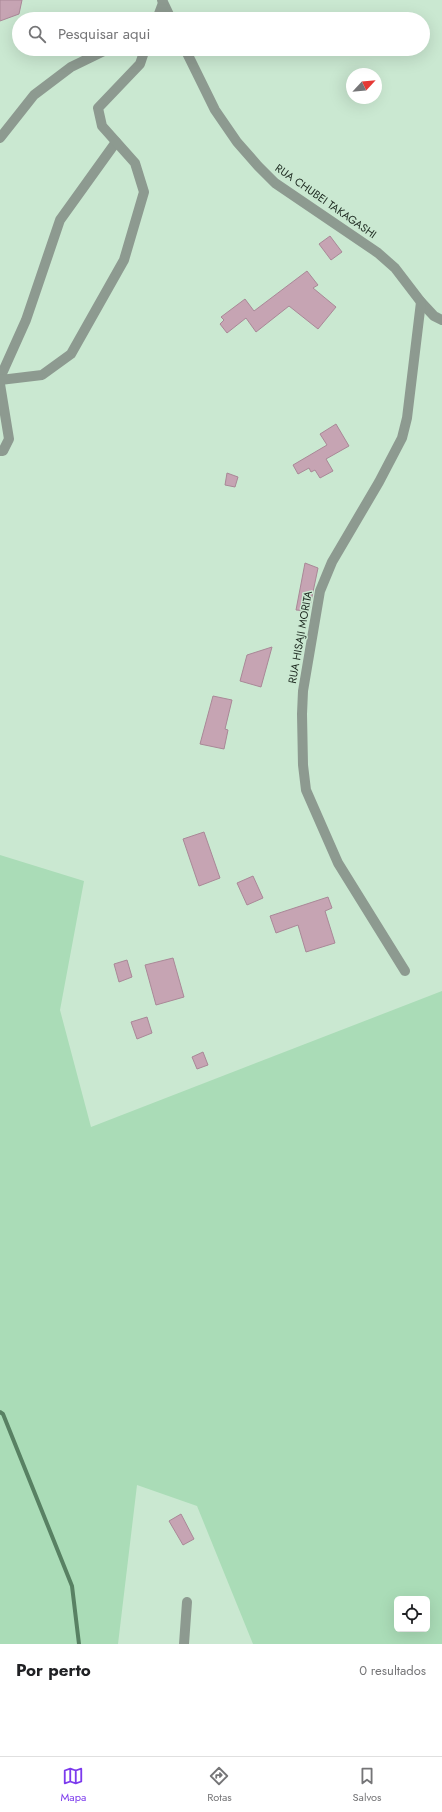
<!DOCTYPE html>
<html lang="pt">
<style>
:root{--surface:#fff;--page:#f2f2f2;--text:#202124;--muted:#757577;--line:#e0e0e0;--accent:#7c3aed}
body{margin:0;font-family:Jost,sans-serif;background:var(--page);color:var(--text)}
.controls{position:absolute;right:12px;bottom:12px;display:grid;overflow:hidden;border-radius:6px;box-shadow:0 4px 16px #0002}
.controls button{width:36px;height:36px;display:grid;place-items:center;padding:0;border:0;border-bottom:1px solid var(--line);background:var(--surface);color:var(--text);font:20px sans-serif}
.compass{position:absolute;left:346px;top:68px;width:36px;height:36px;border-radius:50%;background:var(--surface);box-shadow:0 4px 16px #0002;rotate:64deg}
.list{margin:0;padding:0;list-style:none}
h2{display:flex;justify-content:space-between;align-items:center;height:52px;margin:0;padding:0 16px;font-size:17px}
h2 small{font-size:13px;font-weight:400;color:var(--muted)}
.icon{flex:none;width:22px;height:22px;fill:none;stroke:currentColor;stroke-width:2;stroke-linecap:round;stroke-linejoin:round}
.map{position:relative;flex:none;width:442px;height:1644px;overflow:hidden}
.search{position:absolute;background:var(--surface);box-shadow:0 4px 16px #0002;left:12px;right:12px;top:12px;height:44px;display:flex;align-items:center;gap:10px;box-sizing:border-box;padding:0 14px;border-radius:22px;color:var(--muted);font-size:15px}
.sheet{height:112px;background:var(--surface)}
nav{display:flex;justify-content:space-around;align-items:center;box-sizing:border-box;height:56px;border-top:1px solid var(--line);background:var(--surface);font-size:11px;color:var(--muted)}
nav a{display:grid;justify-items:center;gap:2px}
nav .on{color:var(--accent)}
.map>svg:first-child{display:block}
.green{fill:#aadcb7;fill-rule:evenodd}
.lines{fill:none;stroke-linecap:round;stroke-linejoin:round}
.stream{stroke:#588163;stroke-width:4}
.building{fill:#c6a4b3;stroke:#a98897}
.street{stroke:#8d9a90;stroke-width:10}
.labels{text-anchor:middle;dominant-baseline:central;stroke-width:3;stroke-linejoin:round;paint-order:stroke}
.street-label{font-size:11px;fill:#1c281f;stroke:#cae8d1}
</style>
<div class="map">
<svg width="442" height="1644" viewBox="0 0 442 1644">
<rect width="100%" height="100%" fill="#cae8d1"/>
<path class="green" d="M 0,855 L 84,881 L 60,1010 L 91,1127 L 442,991 L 442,1644 L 253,1644 L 197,1506 L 137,1485 L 118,1644 L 0,1644 ZM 397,1599 L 427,1599 L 427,1629 L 397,1629 Z"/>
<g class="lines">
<path class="stream" d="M 0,1412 L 3,1414 L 72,1586 L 79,1644"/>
</g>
<g class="building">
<path d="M 0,0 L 22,0 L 19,14 L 0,21 Z"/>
<path d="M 330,236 L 342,252 L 331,260 L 319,244 Z"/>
<path d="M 307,271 L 318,285 L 313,288 L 336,307 L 318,329 L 289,306 L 256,332 L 246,318 L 227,333 L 220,324 L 224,320 L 221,317 L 245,299 L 254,311 Z"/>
<path d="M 336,424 L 349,446 L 326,459 L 333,471 L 320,478 L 315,470 L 311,472 L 309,468 L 298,474 L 293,465 L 327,445 L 320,434 Z"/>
<path d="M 227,473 L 238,477 L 235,487 L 225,485 Z"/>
<path d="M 305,563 L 318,568 L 309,611 L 296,610 Z"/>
<path d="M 272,647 L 261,687 L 240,681 L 247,655 Z"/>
<path d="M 213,696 L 232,700 L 225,729 L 228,730 L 224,749 L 200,744 Z"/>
<path d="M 204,832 L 220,878 L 199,886 L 183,839 Z"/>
<path d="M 253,876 L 263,898 L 247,905 L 237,883 Z"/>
<path d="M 328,897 L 332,908 L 325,911 L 335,943 L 306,952 L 298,925 L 276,933 L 270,916 Z"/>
<path d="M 173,958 L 184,997 L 156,1005 L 145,965 Z"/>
<path d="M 127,960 L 132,977 L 119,982 L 114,964 Z"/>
<path d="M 147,1017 L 152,1033 L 137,1039 L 131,1022 Z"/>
<path d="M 203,1052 L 208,1065 L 197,1069 L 192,1057 Z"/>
<path d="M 181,1514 L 194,1539 L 183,1545 L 169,1521 Z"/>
</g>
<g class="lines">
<g class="street">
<path d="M 162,0 L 171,19"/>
<path d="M 157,19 L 163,3"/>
<path d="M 185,49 L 215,110 L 237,142 L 258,166 L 275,183 L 378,253 L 395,268 L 421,302 L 434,316 L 442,320"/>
<path d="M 0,138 L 34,95 L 71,67 L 108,49"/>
<path d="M 0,378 L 26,320 L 60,220 L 116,142"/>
<path d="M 0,380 L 42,375 L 71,354 L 124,260 L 144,192 L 135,163 L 102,126 L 98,108 L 140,64 L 145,49"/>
<path d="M 0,384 L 9,439 L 3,451 L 0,451"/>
<path d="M 405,971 L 338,863 L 306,790 L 303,765 L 302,714 L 303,691 L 320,591 L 332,562 L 379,482 L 402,438 L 407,418 L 421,302"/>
<path d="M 184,1644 L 187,1602"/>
</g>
</g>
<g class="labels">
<g class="street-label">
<text transform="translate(326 201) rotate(35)">RUA CHUBEI TAKAGASHI</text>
<text transform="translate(300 637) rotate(-80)">RUA HISAJI MORITA</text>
</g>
</g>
</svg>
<div class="controls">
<button><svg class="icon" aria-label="locate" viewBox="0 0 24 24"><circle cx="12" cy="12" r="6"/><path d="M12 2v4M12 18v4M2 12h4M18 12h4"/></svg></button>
</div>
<svg class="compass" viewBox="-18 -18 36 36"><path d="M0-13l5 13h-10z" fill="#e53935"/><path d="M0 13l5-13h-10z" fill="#757577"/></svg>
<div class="search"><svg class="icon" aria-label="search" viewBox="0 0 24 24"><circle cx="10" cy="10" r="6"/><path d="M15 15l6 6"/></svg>Pesquisar aqui</div>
</div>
<section class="sheet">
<h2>Por perto<small>0 resultados</small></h2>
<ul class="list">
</ul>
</section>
<nav>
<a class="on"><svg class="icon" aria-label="map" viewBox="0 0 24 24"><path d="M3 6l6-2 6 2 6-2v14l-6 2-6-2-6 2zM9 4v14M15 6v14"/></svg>Mapa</a>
<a><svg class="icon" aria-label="directions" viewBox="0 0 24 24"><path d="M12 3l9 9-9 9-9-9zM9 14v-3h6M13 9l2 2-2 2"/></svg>Rotas</a>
<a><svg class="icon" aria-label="saved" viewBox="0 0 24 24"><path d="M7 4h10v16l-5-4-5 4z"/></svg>Salvos</a>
</nav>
